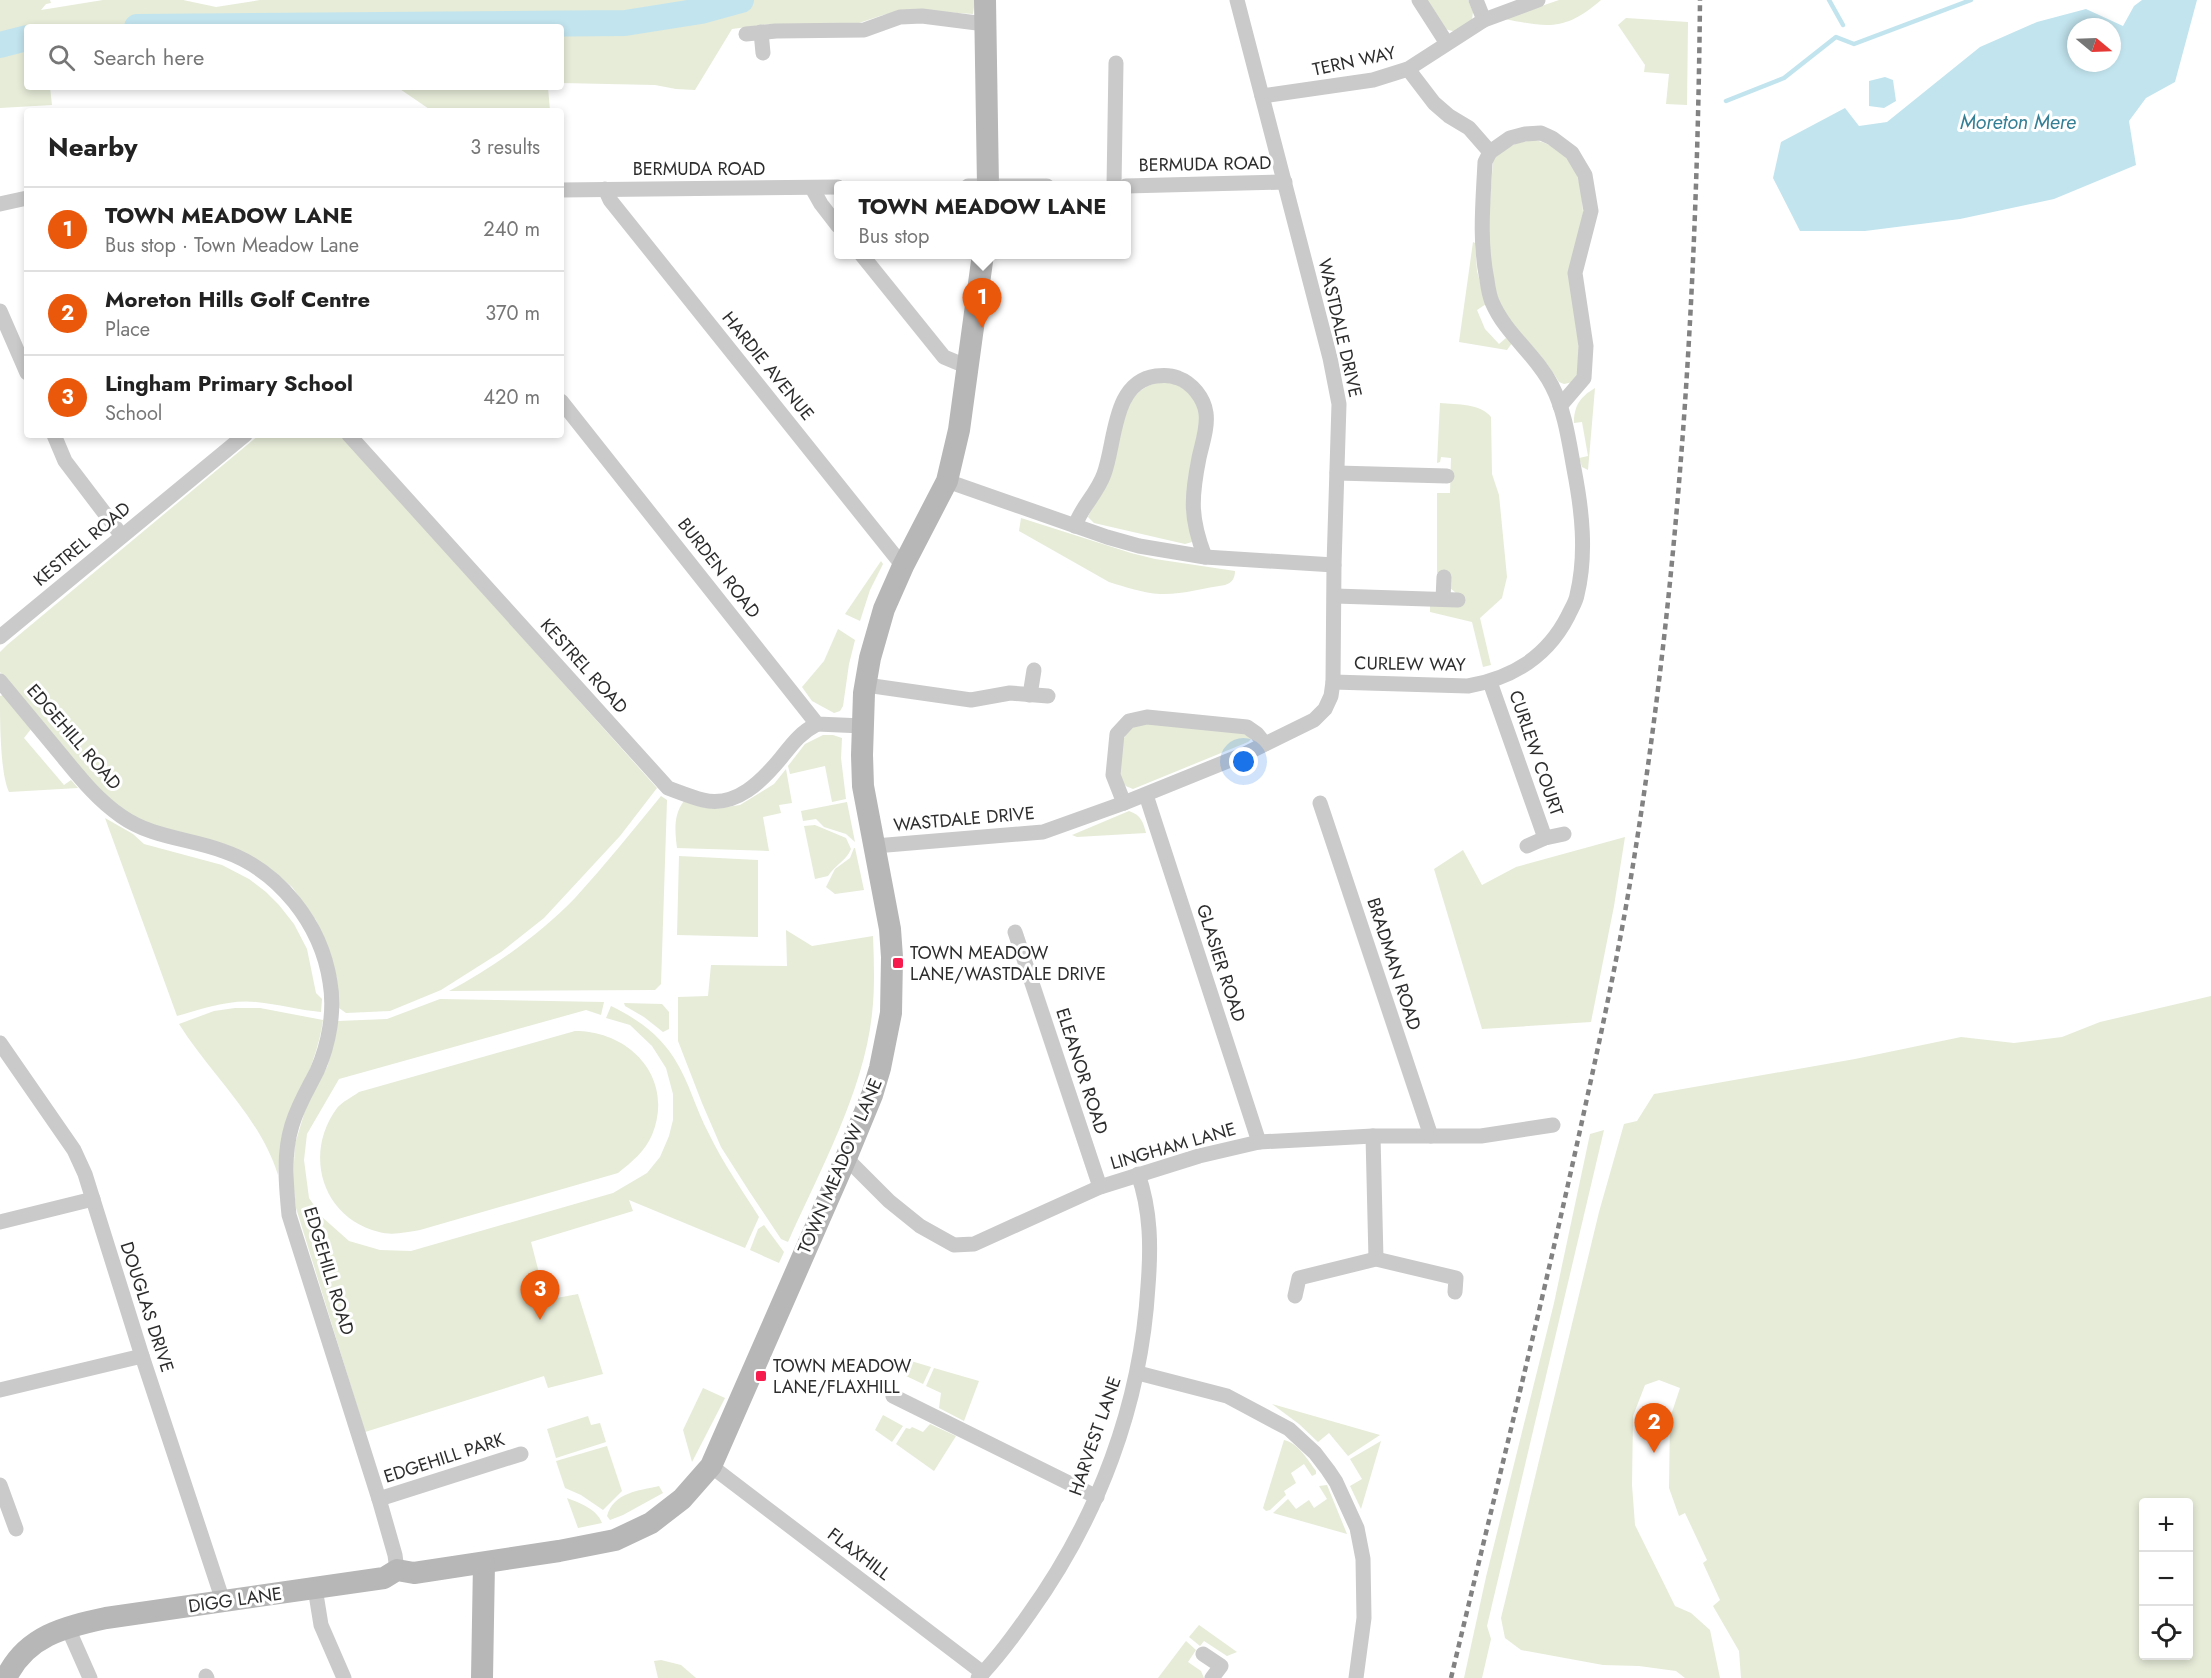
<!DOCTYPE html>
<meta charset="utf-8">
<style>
:root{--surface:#fff;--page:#f6f6f6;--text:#222;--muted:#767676;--line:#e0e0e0;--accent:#ea580c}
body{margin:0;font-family:Jost,sans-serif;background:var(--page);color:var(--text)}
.controls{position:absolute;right:18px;bottom:18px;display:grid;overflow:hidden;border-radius:6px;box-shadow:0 3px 9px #0003}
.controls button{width:54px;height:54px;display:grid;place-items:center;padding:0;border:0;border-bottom:2px solid var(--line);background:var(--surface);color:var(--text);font:30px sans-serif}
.compass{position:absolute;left:2067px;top:18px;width:54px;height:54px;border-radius:50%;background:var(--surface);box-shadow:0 3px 9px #0003;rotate:109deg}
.you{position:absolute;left:1244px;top:762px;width:21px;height:21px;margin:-15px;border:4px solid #fff;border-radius:50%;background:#1a73e8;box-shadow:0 0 0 9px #1a73e833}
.badge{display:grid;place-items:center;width:39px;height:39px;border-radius:50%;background:var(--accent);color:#fff;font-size:20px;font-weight:700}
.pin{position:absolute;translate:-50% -50px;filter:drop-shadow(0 2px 3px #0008)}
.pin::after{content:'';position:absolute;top:32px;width:21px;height:18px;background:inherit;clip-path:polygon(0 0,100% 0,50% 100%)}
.popup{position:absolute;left:834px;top:181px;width:297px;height:78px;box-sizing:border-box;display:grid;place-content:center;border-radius:6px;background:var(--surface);filter:drop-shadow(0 2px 4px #0005);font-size:20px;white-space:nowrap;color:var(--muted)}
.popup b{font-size:22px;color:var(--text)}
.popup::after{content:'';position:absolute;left:50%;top:100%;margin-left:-12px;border:12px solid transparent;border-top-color:var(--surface)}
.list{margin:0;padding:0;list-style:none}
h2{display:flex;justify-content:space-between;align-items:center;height:78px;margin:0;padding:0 24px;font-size:26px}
h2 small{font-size:20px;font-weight:400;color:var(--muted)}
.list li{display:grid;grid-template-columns:39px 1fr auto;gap:18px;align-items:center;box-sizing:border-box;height:84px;padding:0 24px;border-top:2px solid var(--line)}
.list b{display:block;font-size:22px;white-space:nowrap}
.list p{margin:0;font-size:20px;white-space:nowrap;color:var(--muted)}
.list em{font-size:20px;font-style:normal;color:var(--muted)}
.icon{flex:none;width:33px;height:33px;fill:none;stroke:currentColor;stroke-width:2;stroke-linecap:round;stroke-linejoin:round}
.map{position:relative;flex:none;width:2211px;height:1678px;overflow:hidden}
.search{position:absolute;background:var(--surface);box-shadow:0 3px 9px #0003;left:24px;top:24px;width:540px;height:66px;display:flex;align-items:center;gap:15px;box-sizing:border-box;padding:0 21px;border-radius:6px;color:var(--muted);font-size:22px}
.panel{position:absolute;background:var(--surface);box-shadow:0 3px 9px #0003;left:24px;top:108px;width:540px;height:330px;border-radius:6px}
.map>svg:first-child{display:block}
.green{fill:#e6ecd8;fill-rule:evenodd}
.water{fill:#c2e4ee;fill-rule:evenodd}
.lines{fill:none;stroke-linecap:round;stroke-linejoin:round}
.stream{stroke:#c2e4ee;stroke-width:4.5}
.river{stroke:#c2e4ee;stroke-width:26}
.street{stroke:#cacaca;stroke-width:15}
.secondary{stroke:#b7b7b7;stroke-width:22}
.rail{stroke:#828282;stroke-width:4.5;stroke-dasharray:6 4.5;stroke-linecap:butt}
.poi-dot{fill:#f61d4e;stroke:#fff;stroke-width:2}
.labels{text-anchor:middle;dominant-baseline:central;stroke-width:6;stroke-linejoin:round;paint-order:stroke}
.street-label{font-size:18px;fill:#2d2d2d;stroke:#fff}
.poi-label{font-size:18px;fill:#2d2d2d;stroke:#fff;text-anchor:start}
.water-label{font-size:20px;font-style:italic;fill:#347f96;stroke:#fff}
</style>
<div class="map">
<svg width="2211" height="1678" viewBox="0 0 2211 1678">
<rect width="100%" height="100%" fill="#fff"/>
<g class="green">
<path d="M 0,0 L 50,0 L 51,3 L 46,4 L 41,10 L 103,0 L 183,0 L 216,7 L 260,0 L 975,0 L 973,14 L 912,10 L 883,15 L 856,24 L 769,24 L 732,29 L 695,90 L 676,89 L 655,85 L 561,83 L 561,27 L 27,27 L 27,87 L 50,87 L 52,105 L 0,108 Z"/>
<path d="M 1424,0 L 1468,0 L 1473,12 L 1472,20 L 1456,32 L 1445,29 Z"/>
<path d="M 1559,0 L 1601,0 C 1564,32 1548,27 1504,19 Z"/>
<path d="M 1626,18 L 1688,22 L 1687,105 L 1666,104 L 1669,74 L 1644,72 L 1645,65 L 1618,25 Z"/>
<path d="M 397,87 L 548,87 L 550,111 L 432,111 Z"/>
<path d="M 1535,140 C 1574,150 1581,175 1583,212 L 1578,376 L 1573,382 L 1564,384 L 1559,382 C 1552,371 1544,359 1535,349 C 1526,339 1514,330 1507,318 C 1481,274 1490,209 1493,160 C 1506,146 1517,142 1535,140 Z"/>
<path d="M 1473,242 L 1475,243 L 1477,271 L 1486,304 L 1477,310 L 1485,329 L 1499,344 L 1506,338 L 1512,343 L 1507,350 L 1459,342 Z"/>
<path d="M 1164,381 C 1183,385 1193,394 1200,412 L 1192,535 L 1192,542 L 1185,544 L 1094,523 L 1088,517 C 1093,504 1104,494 1109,480 C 1123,443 1114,389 1164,381 Z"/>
<path d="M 1595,388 L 1588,470 L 1582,467 L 1579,458 L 1588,456 L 1582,422 L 1574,423 C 1574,406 1580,397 1595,388 Z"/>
<path d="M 1440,403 C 1458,405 1480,403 1491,417 L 1492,474 L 1499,495 L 1507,577 L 1502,598 L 1480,618 L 1491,665 L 1483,667 L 1472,622 L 1430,612 L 1430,605 L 1456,593 L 1449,587 L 1448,573 L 1437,573 L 1437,493 L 1450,493 L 1451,458 L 1441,457 L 1440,462 L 1437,463 Z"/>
<path d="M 259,435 L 341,435 L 657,788 L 620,836 L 544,918 L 501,952 L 441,990 L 390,1011 L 346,1013 L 339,1008 L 337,979 L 316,920 L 292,887 L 266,865 L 156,827 L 128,814 L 102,795 L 0,672 L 0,652 L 7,645 Z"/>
<path d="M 1021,518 L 1131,553 L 1155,559 L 1235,571 C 1235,578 1232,583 1225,585 C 1204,588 1181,595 1160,594 C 1143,593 1125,587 1109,582 L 1019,531 Z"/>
<path d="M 881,561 L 883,564 L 870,590 L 860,621 L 845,614 Z"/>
<path d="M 838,629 L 855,640 L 849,664 L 843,706 L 840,711 L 834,713 L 812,701 L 802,687 L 824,661 Z"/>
<path d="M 3,695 L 31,729 L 24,738 L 64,785 L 71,780 L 78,788 L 9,792 C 0,773 0,721 0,696 Z"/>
<path d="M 1145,723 L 1245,733 L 1250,735 L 1251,739 L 1248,742 L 1133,789 C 1128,787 1124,786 1122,781 C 1116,772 1122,732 1131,726 C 1134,724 1141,724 1145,723 Z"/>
<path d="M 823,735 L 833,735 L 842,738 L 841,758 L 846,799 L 832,802 L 825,766 L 790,774 L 788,766 L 805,744 Z"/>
<path d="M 786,769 L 792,803 L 779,805 L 781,813 L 763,817 L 769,851 L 677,848 C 675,832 673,815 684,801 L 720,808 L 740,805 L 774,784 Z"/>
<path d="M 661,796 L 667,800 L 661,984 L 655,990 L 449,991 C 494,967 539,935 575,898 C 605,865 633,830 661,796 Z"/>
<path d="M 847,802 L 855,842 L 846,834 L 824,827 L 816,819 L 803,821 L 801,811 Z"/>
<path d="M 1129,811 C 1141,815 1143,822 1146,833 L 1077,837 L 1072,835 Z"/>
<path d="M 105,818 L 133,834 L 144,844 L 222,865 L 249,879 L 266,892 L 279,905 L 294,924 L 307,949 L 316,993 L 322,999 L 321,1012 C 299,1010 278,1004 256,1002 C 230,999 201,1009 177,1016 Z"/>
<path d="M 815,825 L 846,838 L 851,849 C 847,860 835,865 828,876 L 815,879 L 804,826 Z"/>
<path d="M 1625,837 L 1614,906 L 1591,1022 L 1482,1029 L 1434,869 L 1463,850 L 1482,885 L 1516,867 Z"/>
<path d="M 854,848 L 855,848 L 864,890 L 835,894 L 826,887 L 835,869 L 850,858 Z"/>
<path d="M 679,856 L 758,860 L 758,937 L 677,935 Z"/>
<path d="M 786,930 L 812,946 L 873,936 C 874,962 875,988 872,1014 C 864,1091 819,1172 788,1242 L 781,1239 L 749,1191 L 721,1147 L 702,1103 L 678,1041 L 678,997 L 708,996 L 711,965 L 787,966 Z"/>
<path d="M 2211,996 L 2211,1678 L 1741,1678 L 1739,1651 L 1713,1606 L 1720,1600 L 1703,1563 L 1707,1560 L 1685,1513 L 1679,1516 L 1669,1488 L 1670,1418 L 1680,1388 L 1659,1380 L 1645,1385 L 1633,1416 L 1632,1485 L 1635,1525 L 1675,1606 L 1691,1613 L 1710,1630 L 1720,1678 L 1685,1678 L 1676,1671 L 1639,1666 L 1603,1665 L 1521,1650 L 1505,1638 L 1501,1618 L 1599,1212 L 1624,1124 L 1637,1121 L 1654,1094 L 1855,1059 L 1961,1037 L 2014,1043 L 2062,1037 L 2100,1022 ZM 2188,1502 L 2188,1656 L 2144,1656 L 2144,1502 Z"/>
<path d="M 440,999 L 604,1002 L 601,1015 L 586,1010 L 339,1079 L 307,1134 L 304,1160 L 309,1198 L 322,1217 L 349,1241 L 380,1250 L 411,1251 L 613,1193 L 647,1173 L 660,1157 L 669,1136 L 673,1120 L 673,1094 L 666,1068 L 652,1046 L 630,1025 L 606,1018 L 611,1006 C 636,1018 659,1034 674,1058 C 689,1081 696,1110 709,1134 C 723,1163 742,1190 759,1217 L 745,1248 L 629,1200 L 633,1211 L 531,1242 L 546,1300 L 578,1294 L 603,1374 L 548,1388 L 544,1376 L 365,1432 L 296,1208 L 293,1182 L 295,1144 L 307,1104 L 328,1065 L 338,1021 L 387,1019 Z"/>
<path d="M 624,1003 L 662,1004 L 669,1012 L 669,1029 L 663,1032 L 644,1017 L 625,1006 Z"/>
<path d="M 235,1008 L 260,1008 L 323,1020 C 317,1064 294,1101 282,1143 C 279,1153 279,1165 278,1175 C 260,1117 211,1075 179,1024 L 214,1011 Z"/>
<path d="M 575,1031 C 631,1031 675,1079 652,1135 C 645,1151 632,1162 618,1173 L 420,1230 C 407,1232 392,1236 379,1232 C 322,1218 303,1154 337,1108 C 342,1102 352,1097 359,1092 Z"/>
<path d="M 1604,1130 L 1487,1626 L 1491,1639 L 1482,1678 L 1464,1678 L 1486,1577 L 1554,1303 L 1590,1134 Z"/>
<path d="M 764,1225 L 784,1252 L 779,1263 L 750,1250 L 758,1229 Z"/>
<path d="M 911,1361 L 931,1367 L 923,1384 L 904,1375 Z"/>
<path d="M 934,1368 L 979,1381 L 964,1421 L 939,1408 L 941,1393 L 926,1386 Z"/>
<path d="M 703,1388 L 725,1398 L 692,1462 L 683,1430 Z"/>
<path d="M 1272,1404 L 1380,1435 L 1348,1456 L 1329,1433 L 1318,1442 L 1299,1424 Z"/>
<path d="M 883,1415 L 903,1426 L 892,1442 L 875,1430 Z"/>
<path d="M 588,1416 L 591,1425 L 600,1423 L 606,1442 L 556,1458 L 547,1429 Z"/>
<path d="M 930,1424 L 956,1436 L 934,1471 L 896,1444 L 906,1428 L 910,1429 L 912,1427 L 923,1432 Z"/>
<path d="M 1284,1440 C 1298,1443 1308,1460 1316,1471 L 1316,1474 L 1312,1476 L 1304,1464 L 1291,1473 L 1296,1483 L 1284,1491 L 1286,1495 L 1270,1510 L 1266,1511 L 1263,1508 Z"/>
<path d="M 1381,1441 L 1361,1509 L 1350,1486 L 1362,1479 L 1350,1459 Z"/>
<path d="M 607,1446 L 622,1491 L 603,1510 L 581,1495 L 565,1488 L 556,1461 Z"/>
<path d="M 1327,1485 L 1347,1534 L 1273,1513 L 1288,1499 L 1296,1509 L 1309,1500 L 1314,1508 L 1327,1499 L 1319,1486 Z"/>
<path d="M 659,1486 L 663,1493 L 623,1515 L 610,1520 L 607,1516 C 614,1492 638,1491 659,1486 Z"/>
<path d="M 567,1498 C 580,1503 597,1509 602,1523 L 578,1528 Z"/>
<path d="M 1199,1625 L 1237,1652 L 1227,1656 L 1204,1641 L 1200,1646 L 1189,1637 Z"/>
<path d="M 1186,1641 L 1196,1650 L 1188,1662 L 1201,1671 L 1204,1678 L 1158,1678 Z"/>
<path d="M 661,1660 L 681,1665 L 696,1678 L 658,1678 L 654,1661 Z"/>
</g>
<g class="water">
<path d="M 2142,0 L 2197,0 L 2175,82 L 2146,98 L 2129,121 L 2136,165 L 2054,199 L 1960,219 L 1865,231 L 1800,231 L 1773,178 L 1781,142 L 1845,108 L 1859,126 L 1887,122 L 1980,47 L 2037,22 L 2086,9 L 2123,26 L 2134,6 ZM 2076,27 L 2112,27 L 2112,63 L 2076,63 Z"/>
<path d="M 1885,77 L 1893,80 L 1896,101 L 1884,108 L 1869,106 L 1869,81 Z"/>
</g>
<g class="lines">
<g class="stream">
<path d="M 1829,0 L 1843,25"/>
<path d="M 1726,101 L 1784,78 L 1836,37 L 1854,44 L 1971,0"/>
</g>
<g class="river">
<path d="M 137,27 L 625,23 L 701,11 L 741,0"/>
<path d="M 0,45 L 27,38"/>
</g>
<g class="street">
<path d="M 1419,0 L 1446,42"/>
<path d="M 1476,0 L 1484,20"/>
<path d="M 761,32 L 763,53"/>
<path d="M 746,34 L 776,31 L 864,30 L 900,17 L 922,16 L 985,24"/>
<path d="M 1262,96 L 1373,80 L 1408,69 L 1484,20 L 1538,0"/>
<path d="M 1490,152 L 1510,138 L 1525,134 L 1541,133 L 1552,138 L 1572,153 L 1585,175 L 1591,211 L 1575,273 L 1586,346 L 1584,378 L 1560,406"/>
<path d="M 968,186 L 1047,186"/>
<path d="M 1114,186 L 1116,63"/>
<path d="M 1126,186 L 1285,182"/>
<path d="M 812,188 L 821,204 L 838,226"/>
<path d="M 605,189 L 610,200 L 903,566"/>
<path d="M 561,190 L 838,187"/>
<path d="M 0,204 L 27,198"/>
<path d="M 861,254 L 944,357 L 968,367"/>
<path d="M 0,311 L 27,373"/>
<path d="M 561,401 L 817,724 L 863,726"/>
<path d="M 54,435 L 65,461 L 122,536"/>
<path d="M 349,435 L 668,788 C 679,792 691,797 703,800 C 736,808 762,781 781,758 C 793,743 800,733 817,724"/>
<path d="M 1337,473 L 1447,476"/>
<path d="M 947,481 L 1107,537 L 1139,546 L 1205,557 L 1334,565"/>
<path d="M 1075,526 C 1081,507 1097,494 1104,474 C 1116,442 1112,382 1156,376 C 1163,375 1171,375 1178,378 C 1192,383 1204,398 1206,413 C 1208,427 1202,444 1199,458 C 1191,498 1190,518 1205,557"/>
<path d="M 1335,596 L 1458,600"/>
<path d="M 1443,599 L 1444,577"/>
<path d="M 0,637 L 245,435"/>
<path d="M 0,681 C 19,704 39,728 58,751 C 78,775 95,798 121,816 C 152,838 188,838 223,851 C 279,870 321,924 330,982 C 335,1011 329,1044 317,1071 C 308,1089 298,1105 292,1125 C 283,1154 286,1184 289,1215 L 379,1499 L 395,1555 L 397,1570"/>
<path d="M 1333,682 L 1468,686 C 1513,678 1547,657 1568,616 C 1571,609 1576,602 1577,595 C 1587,554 1582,510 1574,469 C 1569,442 1565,411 1552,386 C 1536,354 1506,335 1492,302 C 1489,295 1488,287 1487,280 C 1479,240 1483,203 1485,162 L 1490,152 L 1469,128 L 1449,116 L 1434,103 L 1408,69"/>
<path d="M 1490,682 L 1545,838"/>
<path d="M 866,685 L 971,700 L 1010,693 L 1048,696"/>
<path d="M 1030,695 L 1034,670"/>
<path d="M 1146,795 L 1259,1142"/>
<path d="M 1124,803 L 1113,775 L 1117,734 L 1129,721 L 1147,717 L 1247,727 L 1257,734 L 1265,744"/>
<path d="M 1320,803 L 1431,1136"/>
<path d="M 875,846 L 1043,832 L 1124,803 L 1245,754 L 1314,720 L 1325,709 L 1331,696 L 1333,682 L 1334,565 L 1339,404 L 1330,358 L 1237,0"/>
<path d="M 1527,846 L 1545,838 L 1564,834"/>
<path d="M 1015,932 L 1100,1187"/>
<path d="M 0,1043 L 74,1150 L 85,1174 L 142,1356 L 223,1601"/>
<path d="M 1373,1136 L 1376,1259"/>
<path d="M 846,1158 L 889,1201 L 920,1226 L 954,1245 L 974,1244 L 1100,1187 L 1199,1156 L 1259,1142 L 1373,1136 L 1481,1136 L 1553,1125"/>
<path d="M 0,1222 L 93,1199"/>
<path d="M 1295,1296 L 1299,1278 L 1376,1259 L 1456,1278 L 1455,1292"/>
<path d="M 1138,1373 L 1227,1396 L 1289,1429 L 1315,1453 L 1328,1470 L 1336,1482 L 1357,1528 L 1363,1559 L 1364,1618 L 1356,1678"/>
<path d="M 0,1390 L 142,1356"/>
<path d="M 893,1396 L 1097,1497"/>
<path d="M 711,1466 L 983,1673"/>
<path d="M 0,1485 L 16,1529"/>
<path d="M 379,1499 L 521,1454"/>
<path d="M 315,1588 L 321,1625 L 344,1678"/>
<path d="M 67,1626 L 90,1678"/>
<path d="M 1203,1654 L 1221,1666 L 1212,1678"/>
<path d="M 206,1676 L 207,1678"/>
<path d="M 978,1678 C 997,1659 1013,1637 1029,1614 C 1098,1518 1141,1405 1148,1286 C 1151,1248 1151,1211 1138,1174"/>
</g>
<g class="secondary">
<path d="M 985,0 L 988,186"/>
<path d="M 6,1678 C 26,1636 64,1627 106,1618 L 384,1578 L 397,1570 L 414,1573 L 559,1551 L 615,1540 L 651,1523 L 682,1499 L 711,1466 L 846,1158 L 872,1095 L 880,1068 L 891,1013 L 892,957 L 890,929 L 863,786 L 862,755 L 864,693 L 870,658 L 884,609 L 903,566 L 947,481 L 959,430 L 983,254"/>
<path d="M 482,1678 L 484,1563"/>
</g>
<path class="rail" d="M 1451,1678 C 1496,1490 1543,1301 1584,1112 C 1601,1034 1618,956 1631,877 C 1679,587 1697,294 1700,0"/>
</g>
<g class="poi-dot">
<rect x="892" y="957" width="12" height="12" rx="3"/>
<rect x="755" y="1370" width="12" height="12" rx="3"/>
</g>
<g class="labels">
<g class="street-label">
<text transform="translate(1354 61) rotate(-12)">TERN WAY</text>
<text transform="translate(1205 164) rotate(-1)">BERMUDA ROAD</text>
<text x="699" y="169">BERMUDA ROAD</text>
<text transform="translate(1340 328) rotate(77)">WASTDALE DRIVE</text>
<text transform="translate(768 366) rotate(51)">HARDIE AVENUE</text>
<text transform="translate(82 544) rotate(-40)">KESTREL ROAD</text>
<text transform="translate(719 568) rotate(52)">BURDEN ROAD</text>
<text transform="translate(1410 664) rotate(1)">CURLEW WAY</text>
<text transform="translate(584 666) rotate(48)">KESTREL ROAD</text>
<text transform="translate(74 737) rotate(49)">EDGEHILL ROAD</text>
<text transform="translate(1536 753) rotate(71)">CURLEW COURT</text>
<text transform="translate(964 819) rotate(-5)">WASTDALE DRIVE</text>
<text transform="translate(1221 963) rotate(72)">GLASIER ROAD</text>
<text transform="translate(1394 964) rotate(72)">BRADMAN ROAD</text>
<text transform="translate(1082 1071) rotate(72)">ELEANOR ROAD</text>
<text transform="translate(1173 1146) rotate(-16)">LINGHAM LANE</text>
<text transform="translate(840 1166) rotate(-67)">TOWN MEADOW LANE</text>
<text transform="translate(329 1271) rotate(73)">EDGEHILL ROAD</text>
<text transform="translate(147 1307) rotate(72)">DOUGLAS DRIVE</text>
<text transform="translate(1095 1436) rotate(-71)">HARVEST LANE</text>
<text transform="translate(444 1458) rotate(-18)">EDGEHILL PARK</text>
<text transform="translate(859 1554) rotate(37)">FLAXHILL</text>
<text transform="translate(235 1600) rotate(-8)">DIGG LANE</text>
</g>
<g class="poi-label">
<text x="910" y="953">TOWN MEADOW<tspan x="910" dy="21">LANE/WASTDALE DRIVE</tspan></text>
<text x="773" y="1366">TOWN MEADOW<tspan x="773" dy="21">LANE/FLAXHILL</tspan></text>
</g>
<g class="water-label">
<text x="2018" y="122">Moreton Mere</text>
</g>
</g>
</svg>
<div class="controls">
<button>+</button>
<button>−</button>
<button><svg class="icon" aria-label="locate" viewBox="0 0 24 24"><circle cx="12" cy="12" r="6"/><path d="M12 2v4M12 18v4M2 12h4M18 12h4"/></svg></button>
</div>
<svg class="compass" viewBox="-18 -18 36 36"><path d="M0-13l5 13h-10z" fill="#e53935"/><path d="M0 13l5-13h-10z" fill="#767676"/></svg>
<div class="you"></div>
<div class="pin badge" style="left:982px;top:328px">1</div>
<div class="popup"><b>TOWN MEADOW LANE</b>Bus stop</div>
<div class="pin badge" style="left:1654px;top:1453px">2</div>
<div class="pin badge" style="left:540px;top:1320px">3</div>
<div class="search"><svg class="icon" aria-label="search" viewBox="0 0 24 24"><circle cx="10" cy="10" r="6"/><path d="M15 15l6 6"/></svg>Search here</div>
<section class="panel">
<h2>Nearby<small>3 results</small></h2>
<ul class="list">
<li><span class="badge">1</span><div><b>TOWN MEADOW LANE</b><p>Bus stop · Town Meadow Lane</p></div><em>240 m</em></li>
<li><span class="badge">2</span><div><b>Moreton Hills Golf Centre</b><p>Place</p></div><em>370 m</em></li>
<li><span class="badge">3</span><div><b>Lingham Primary School</b><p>School</p></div><em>420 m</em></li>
</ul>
</section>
</div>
